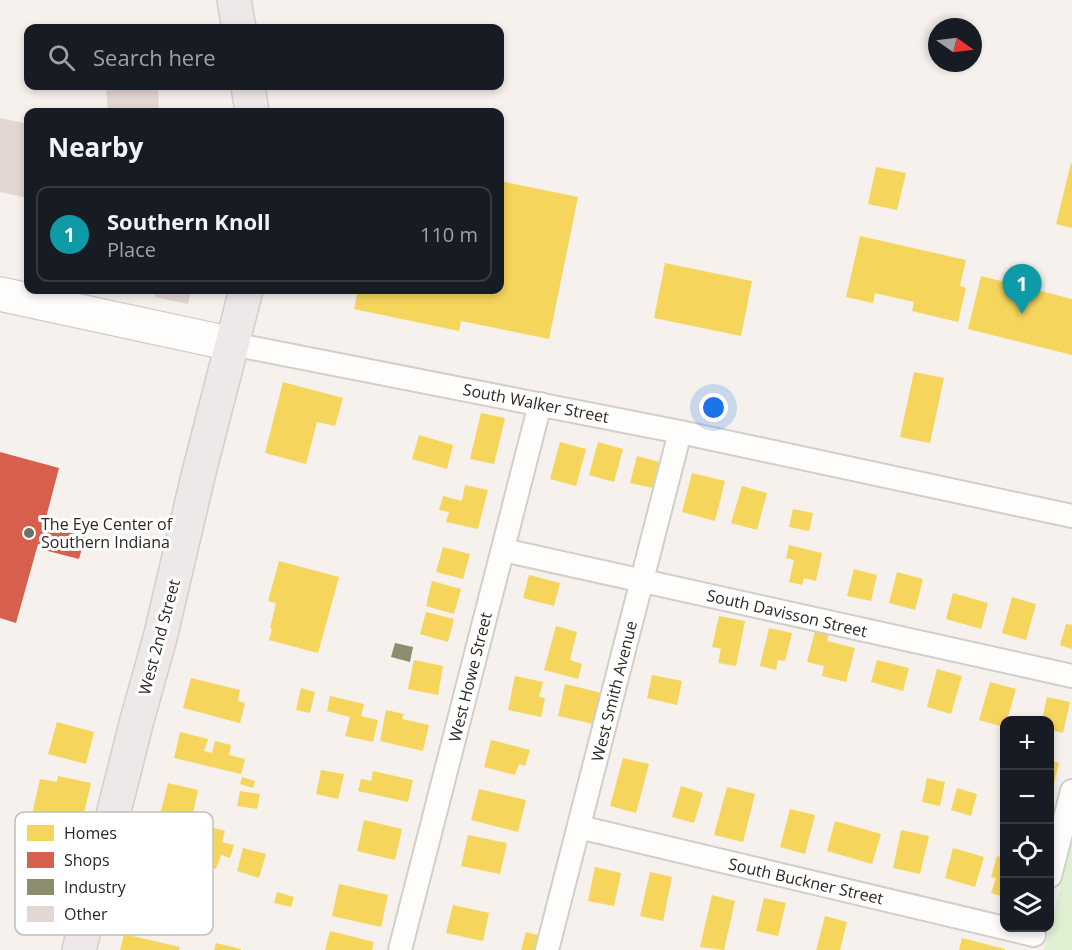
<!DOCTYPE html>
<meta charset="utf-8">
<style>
:root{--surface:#171b24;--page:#20242c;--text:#f1f3f6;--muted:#9ea1a6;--line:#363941;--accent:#1a73e8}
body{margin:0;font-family:"Open Sans",sans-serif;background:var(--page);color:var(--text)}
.controls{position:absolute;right:18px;bottom:18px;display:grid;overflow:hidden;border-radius:12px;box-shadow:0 3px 9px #0003}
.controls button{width:54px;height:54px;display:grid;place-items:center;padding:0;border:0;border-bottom:2px solid var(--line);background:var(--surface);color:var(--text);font:30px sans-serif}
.compass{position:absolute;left:928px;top:18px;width:54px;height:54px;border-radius:50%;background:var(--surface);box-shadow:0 3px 9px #0003;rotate:104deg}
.you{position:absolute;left:714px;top:408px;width:21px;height:21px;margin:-15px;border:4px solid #fff;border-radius:50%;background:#1a73e8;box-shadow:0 0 0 9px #1a73e833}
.badge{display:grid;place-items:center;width:39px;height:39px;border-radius:50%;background:var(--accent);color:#fff;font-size:20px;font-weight:700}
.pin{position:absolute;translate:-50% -50px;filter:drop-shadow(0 2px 3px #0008)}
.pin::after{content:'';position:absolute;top:32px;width:21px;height:18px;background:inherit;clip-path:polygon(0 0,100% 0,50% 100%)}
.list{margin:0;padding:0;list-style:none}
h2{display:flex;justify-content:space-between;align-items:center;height:78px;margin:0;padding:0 24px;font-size:26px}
h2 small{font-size:20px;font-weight:400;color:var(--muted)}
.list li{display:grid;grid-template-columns:39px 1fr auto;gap:18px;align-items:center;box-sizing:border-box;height:96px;margin:0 12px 12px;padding:0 12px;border:2px solid var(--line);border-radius:12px}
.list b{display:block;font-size:22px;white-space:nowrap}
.list p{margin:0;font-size:20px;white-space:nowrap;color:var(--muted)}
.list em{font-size:20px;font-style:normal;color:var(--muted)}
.icon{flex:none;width:33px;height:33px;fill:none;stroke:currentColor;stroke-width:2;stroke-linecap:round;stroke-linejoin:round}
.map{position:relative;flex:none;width:1072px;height:950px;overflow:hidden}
.search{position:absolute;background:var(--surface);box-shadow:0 3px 9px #0003;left:24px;top:24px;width:480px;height:66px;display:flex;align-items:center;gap:15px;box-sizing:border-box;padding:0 21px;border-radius:12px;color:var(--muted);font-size:22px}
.panel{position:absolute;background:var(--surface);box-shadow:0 3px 9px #0003;left:24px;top:108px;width:480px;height:186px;border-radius:12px}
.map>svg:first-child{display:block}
.green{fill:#dfefd2}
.homes{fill:#f6d55c}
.shops{fill:#d6604d}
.industry{fill:#8c8c6e}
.building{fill:#e3d7d4}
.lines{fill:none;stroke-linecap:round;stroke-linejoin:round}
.street-casing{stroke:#d2cfcb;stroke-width:26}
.secondary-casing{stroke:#d2cfcb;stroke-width:36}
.primary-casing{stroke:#d1cfcc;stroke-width:36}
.street{stroke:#fefdfc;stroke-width:22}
.secondary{stroke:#fefdfc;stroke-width:33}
.primary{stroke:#eee8e8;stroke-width:33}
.poi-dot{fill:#726e6b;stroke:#fff;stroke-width:2}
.labels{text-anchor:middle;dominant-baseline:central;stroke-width:6;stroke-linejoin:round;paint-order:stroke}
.street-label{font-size:16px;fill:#2b2825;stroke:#fff}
.poi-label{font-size:16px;fill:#2b2825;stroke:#fff;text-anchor:start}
.key{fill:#fff;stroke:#bfbebe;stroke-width:1.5}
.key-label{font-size:16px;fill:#2b2825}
</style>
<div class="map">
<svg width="1072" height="950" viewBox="0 0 1072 950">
<rect width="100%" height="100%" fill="#f6f1ec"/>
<path class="green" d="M 1072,842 L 1072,950 L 1044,950 Z"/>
<g class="homes">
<path d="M 1071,163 L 1072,163 L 1072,228 L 1056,224 Z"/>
<path d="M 876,167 L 906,173 L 897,210 L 868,204 Z"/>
<path d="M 500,181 L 578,197 L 549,339 L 461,321 L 459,331 L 354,309 L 358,290 L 500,290 Z"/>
<path d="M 860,236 L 966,260 L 960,286 L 966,288 L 958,322 L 912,311 L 914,302 L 875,293 L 873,303 L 846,297 Z"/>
<path d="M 665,263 L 752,281 L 741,336 L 654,318 Z"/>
<path d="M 981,276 L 1072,299 L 1072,355 L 968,329 Z"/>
<path d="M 914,372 L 944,378 L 930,443 L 900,437 Z"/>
<path d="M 283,382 L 343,398 L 335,426 L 317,422 L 306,464 L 265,453 Z"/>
<path d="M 481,413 L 505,418 L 494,464 L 470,459 Z"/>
<path d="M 419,435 L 453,445 L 447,469 L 412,459 Z"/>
<path d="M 560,442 L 586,449 L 576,486 L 550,479 Z"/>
<path d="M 598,442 L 623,449 L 614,482 L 589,475 Z"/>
<path d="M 637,456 L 659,462 L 653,488 L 630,483 Z"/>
<path d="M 692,473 L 725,481 L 715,521 L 682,512 Z"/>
<path d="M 465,485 L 488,490 L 478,529 L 446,522 L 449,512 L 439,510 L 443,496 L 462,501 Z"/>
<path d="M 742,486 L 767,493 L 757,530 L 731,523 Z"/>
<path d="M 793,509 L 813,513 L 809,531 L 789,527 Z"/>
<path d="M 789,545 L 822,553 L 816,581 L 804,578 L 802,585 L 789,582 L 794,560 L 786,558 Z"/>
<path d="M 443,547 L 470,554 L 463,579 L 436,572 Z"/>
<path d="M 279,561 L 339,577 L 318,653 L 269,640 L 272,629 L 270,628 L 276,603 L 268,601 Z"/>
<path d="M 854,569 L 877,575 L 871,601 L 847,596 Z"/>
<path d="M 897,572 L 923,579 L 915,610 L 889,603 Z"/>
<path d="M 529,575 L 560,583 L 554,606 L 523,598 Z"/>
<path d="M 432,581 L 461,589 L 454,614 L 426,606 Z"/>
<path d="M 953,593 L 988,603 L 981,629 L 946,619 Z"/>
<path d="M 1012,597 L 1036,604 L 1026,640 L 1002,633 Z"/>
<path d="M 426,612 L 454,619 L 448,642 L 420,634 Z"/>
<path d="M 719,616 L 745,621 L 736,666 L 718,663 L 721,649 L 712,647 Z"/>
<path d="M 1066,624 L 1072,625 L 1072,649 L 1060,645 Z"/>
<path d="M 556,626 L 577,632 L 570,660 L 582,664 L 578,679 L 544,670 Z"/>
<path d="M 769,628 L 792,633 L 785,661 L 778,660 L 776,670 L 760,666 Z"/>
<path d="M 815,631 L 829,634 L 827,641 L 855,648 L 846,682 L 822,676 L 824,666 L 807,662 Z"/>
<path d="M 414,660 L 443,666 L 438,695 L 408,689 Z"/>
<path d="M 877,660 L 909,668 L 903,691 L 871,682 Z"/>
<path d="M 937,669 L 962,676 L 951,714 L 927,707 Z"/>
<path d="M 652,675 L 682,681 L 677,705 L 647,698 Z"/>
<path d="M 515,676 L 543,682 L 539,697 L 545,698 L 541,717 L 508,710 Z"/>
<path d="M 191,678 L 240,690 L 238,701 L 245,703 L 240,723 L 183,708 Z"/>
<path d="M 990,682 L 1016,689 L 1007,720 L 1004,720 L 1004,727 L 979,720 Z"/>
<path d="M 565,684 L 606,694 L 598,725 L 558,716 Z"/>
<path d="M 301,688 L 315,692 L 310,713 L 296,710 Z"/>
<path d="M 330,696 L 364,704 L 361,716 L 378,720 L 373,742 L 345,736 L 350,717 L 327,711 Z"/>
<path d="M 1047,697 L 1070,702 L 1063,733 L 1050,730 L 1050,720 L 1042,720 Z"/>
<path d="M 386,710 L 404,714 L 402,719 L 429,725 L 423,751 L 380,741 Z"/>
<path d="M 57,722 L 94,732 L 86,764 L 48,754 Z"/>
<path d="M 180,732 L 208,739 L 204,751 L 212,753 L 215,741 L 231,745 L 229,755 L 245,759 L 241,774 L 174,758 Z"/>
<path d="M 491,740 L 530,750 L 525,766 L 519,764 L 515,775 L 484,767 Z"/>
<path d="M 623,758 L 649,764 L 636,813 L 610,806 Z"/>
<path d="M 1050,760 L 1059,763 L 1053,787 L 1050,786 Z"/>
<path d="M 321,770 L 344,774 L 338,799 L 316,794 Z"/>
<path d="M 373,771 L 413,780 L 408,802 L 358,791 L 361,779 L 371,781 Z"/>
<path d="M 58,776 L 91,783 L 83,818 L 65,814 L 62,826 L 31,819 L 40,779 L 57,782 Z"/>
<path d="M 242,777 L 255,781 L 253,788 L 240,784 Z"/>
<path d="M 927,778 L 945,782 L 940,806 L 922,802 Z"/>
<path d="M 168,783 L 198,790 L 192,818 L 161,811 Z"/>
<path d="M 681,786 L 703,793 L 694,823 L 672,817 Z"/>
<path d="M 727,787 L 755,794 L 743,842 L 714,835 Z"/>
<path d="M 957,788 L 977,794 L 971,816 L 951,810 Z"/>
<path d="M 479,789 L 526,800 L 518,832 L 471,820 Z"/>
<path d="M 240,791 L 260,794 L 257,809 L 237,806 Z"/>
<path d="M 790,809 L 815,815 L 805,854 L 780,847 Z"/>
<path d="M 364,820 L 402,829 L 395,860 L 357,851 Z"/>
<path d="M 835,821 L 881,834 L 872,864 L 827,851 Z"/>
<path d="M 204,825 L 225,831 L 222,842 L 234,845 L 230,858 L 221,855 L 216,869 L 194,863 L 196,854 L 187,852 L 192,835 L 200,837 Z"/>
<path d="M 901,830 L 929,836 L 920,874 L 893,868 Z"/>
<path d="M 468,835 L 507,843 L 500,874 L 461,866 Z"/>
<path d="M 243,848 L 266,854 L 259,878 L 237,871 Z"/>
<path d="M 953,848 L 984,857 L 975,887 L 945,878 Z"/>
<path d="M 997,856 L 1004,858 L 1004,897 L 991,893 L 996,878 L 991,877 Z"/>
<path d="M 595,867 L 621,873 L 614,906 L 588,901 Z"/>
<path d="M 650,872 L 672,877 L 663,921 L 640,916 Z"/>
<path d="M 339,884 L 388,895 L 381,927 L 332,916 Z"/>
<path d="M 277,892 L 294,897 L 291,907 L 274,903 Z"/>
<path d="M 712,895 L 735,901 L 724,950 L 700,947 Z"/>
<path d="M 764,898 L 786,903 L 778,936 L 756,931 Z"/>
<path d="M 453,905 L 489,913 L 483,941 L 446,933 Z"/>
<path d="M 825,916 L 847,922 L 840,950 L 816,950 Z"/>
<path d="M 330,931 L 374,942 L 372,950 L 325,950 Z"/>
<path d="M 526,932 L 548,938 L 545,950 L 521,950 Z"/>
<path d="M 124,934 L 180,947 L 179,950 L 120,950 Z"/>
<path d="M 962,938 L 1005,949 L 1005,950 L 959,950 Z"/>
<path d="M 216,943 L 241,949 L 241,950 L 214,950 Z"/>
</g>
<path class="shops" d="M 0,452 L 59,468 L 43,529 L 48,531 L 49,527 L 85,537 L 79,559 L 44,550 L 45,547 L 38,544 L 16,623 L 0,618 Z"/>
<path class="industry" d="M 395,643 L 413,647 L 410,662 L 391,657 Z"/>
<g class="building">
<path d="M 158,86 L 159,112 L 108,112 L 106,89 Z"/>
<path d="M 0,118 L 28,124 L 28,198 L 0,192 Z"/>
<path d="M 156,290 L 191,290 L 188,304 L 155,297 Z"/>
</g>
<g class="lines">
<g class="street-casing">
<g id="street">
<path d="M 232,344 L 680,432 L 1072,516"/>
<path d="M 503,550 L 1072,676"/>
<path d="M 579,827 L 1034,935"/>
<path d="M 1050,876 L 1072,791"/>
<path d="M 400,950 L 540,404"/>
<path d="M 547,950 L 680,432"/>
</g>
</g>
<g class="secondary-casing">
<path id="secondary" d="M 0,294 L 232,344"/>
</g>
<g class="primary-casing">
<g id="primary">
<path d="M 234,0 L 239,28"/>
<path d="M 248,86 L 252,112"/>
<path d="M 79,950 L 137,720 L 160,638 L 198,476 L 246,290"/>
</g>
</g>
<use href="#street" class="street"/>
<use href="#secondary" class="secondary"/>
<use href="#primary" class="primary"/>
</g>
<circle class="poi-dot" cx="29" cy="533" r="6"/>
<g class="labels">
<g class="street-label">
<text transform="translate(536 403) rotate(11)">South Walker Street</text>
<text transform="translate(787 613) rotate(13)">South Davisson Street</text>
<text transform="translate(159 637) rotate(-75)">West 2nd Street</text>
<text transform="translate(470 677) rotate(-76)">West Howe Street</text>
<text transform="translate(614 691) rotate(-76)">West Smith Avenue</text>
<text transform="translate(806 881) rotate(13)">South Buckner Street</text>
</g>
<g class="poi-label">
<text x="41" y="524">The Eye Center of<tspan x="41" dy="18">Southern Indiana</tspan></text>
</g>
</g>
<rect x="15" y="812" width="198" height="123" rx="9" class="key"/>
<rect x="27" y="825" width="27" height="16" fill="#f6d55c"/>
<rect x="27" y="852" width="27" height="16" fill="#d6604d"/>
<rect x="27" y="879" width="27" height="16" fill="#8c8c6e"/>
<rect x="27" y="906" width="27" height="16" fill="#e3d7d4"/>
<g class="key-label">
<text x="64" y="839">Homes</text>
<text x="64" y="866">Shops</text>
<text x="64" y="893">Industry</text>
<text x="64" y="920">Other</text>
</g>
</svg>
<div class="controls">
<button>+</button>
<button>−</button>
<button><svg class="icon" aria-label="locate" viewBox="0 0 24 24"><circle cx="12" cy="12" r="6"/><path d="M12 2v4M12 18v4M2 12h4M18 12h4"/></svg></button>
<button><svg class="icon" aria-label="layers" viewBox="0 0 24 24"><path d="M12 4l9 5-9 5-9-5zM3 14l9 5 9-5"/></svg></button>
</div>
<svg class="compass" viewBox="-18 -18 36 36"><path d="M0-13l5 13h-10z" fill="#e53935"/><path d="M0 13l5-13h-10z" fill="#9ea1a6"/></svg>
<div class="you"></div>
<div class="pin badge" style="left:1022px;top:314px;background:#0f9aa8">1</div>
<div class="search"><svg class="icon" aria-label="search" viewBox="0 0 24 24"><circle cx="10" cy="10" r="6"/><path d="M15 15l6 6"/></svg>Search here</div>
<section class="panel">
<h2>Nearby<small></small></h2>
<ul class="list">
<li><span class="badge" style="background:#0f9aa8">1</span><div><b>Southern Knoll</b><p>Place</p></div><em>110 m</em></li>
</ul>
</section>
</div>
